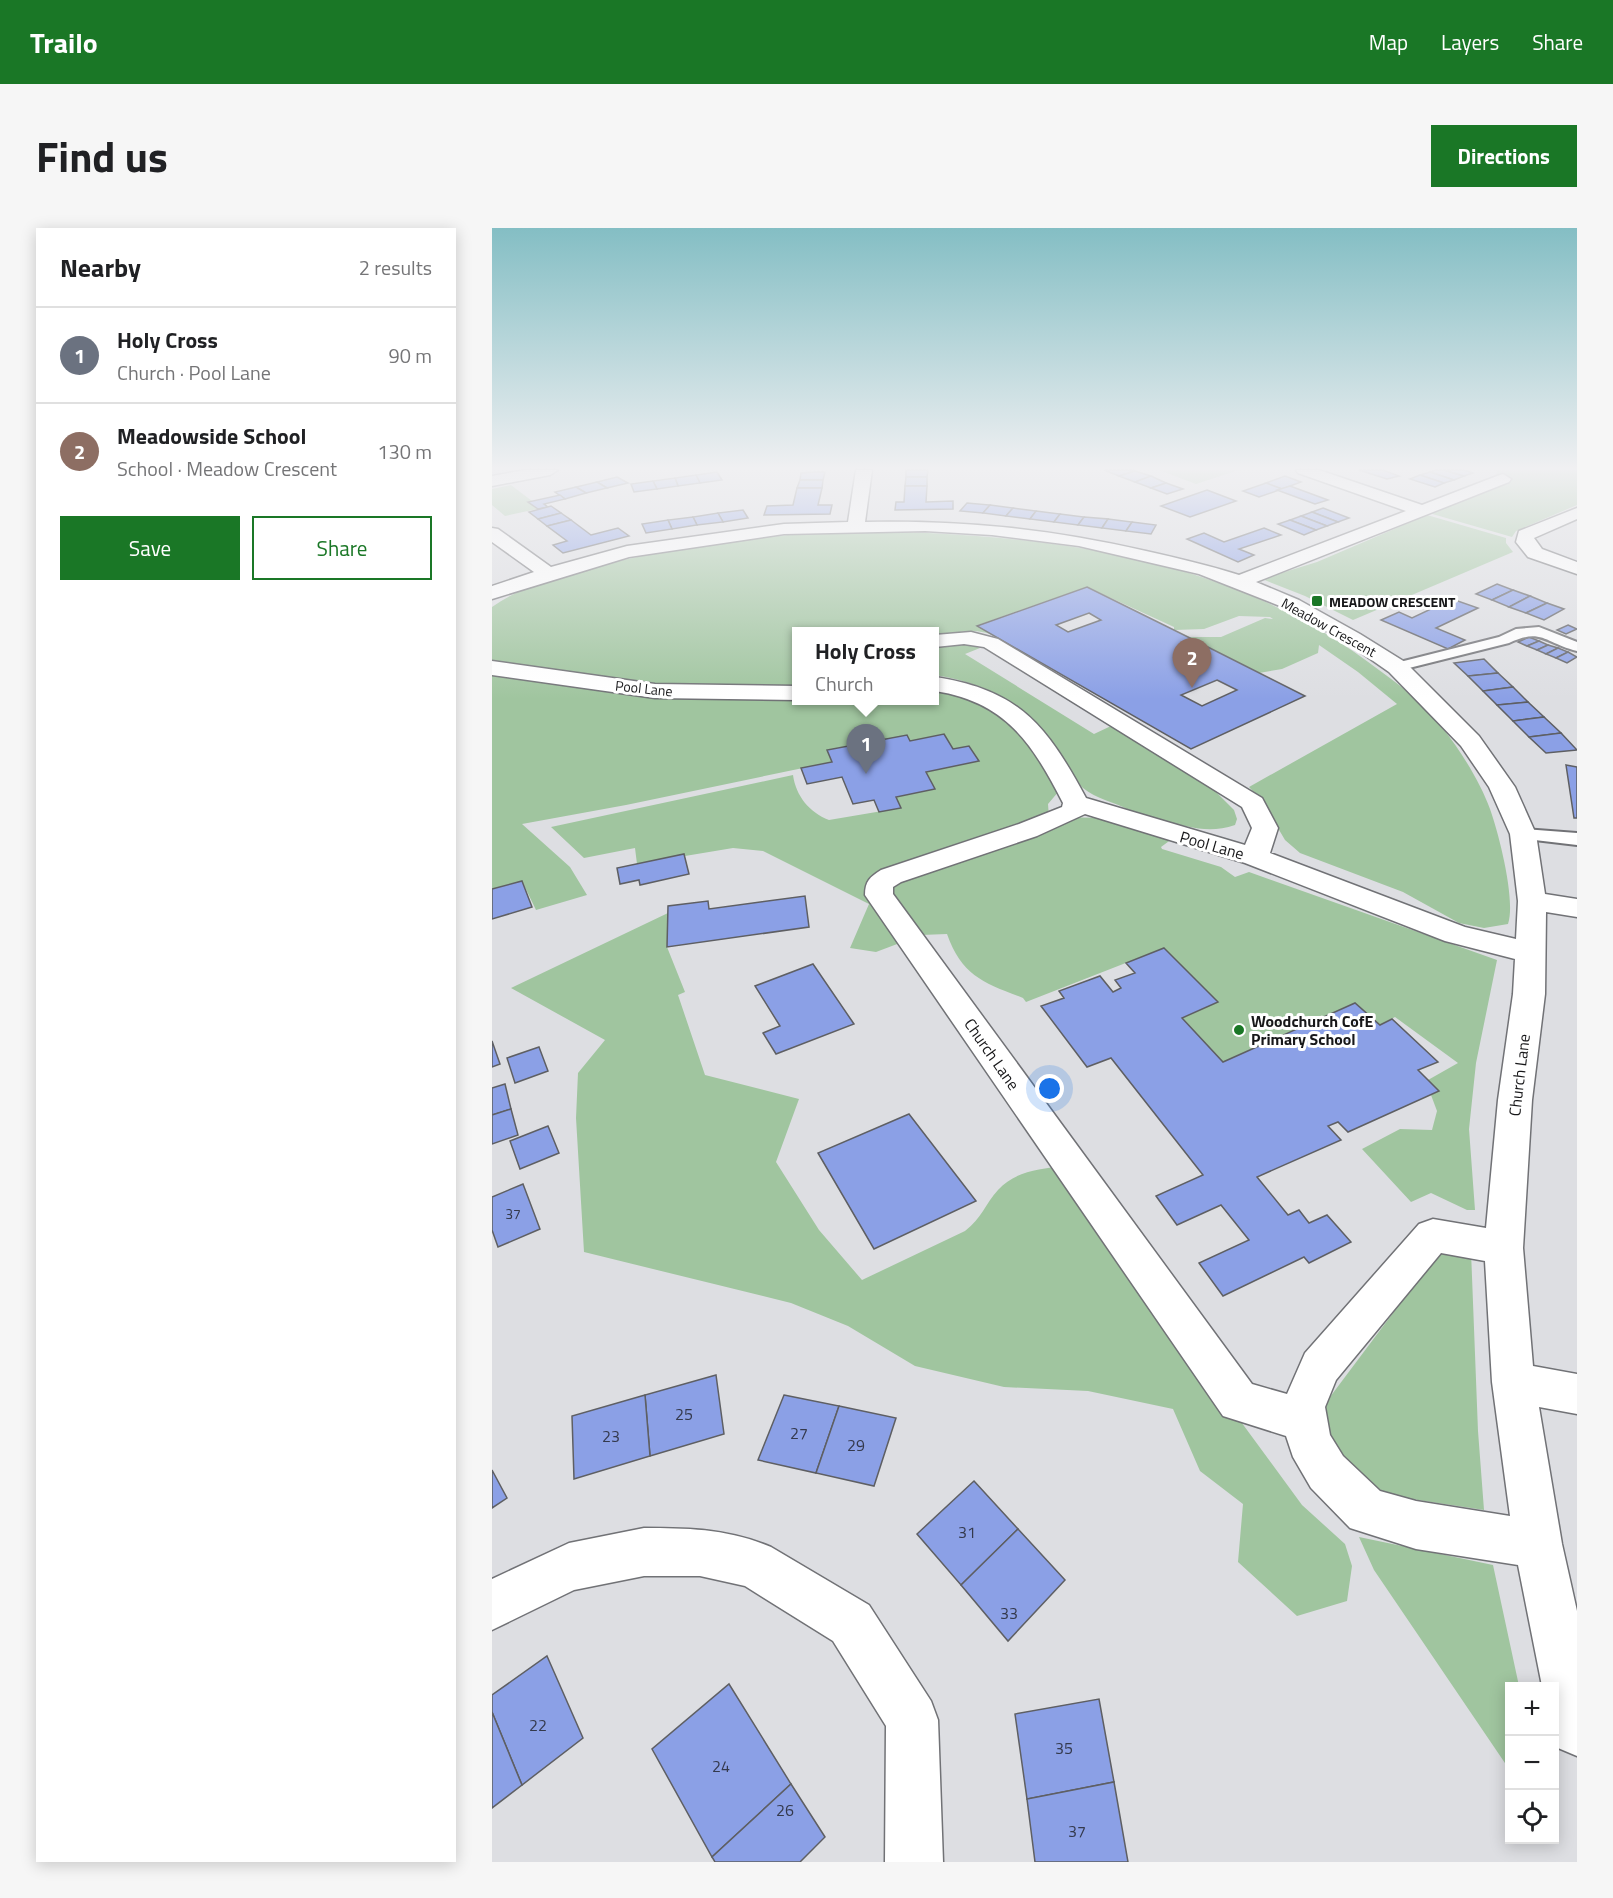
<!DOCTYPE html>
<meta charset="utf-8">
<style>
:root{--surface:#fff;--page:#f6f6f6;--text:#202124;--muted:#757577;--line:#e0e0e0;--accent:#1a7726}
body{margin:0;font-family:"Titillium Web",sans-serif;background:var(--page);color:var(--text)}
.controls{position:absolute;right:18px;bottom:18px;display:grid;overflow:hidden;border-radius:0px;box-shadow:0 3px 15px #0003}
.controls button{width:54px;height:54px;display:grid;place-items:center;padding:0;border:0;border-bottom:2px solid var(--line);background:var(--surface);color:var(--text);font:30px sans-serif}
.you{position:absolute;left:558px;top:861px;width:21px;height:21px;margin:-15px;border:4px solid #fff;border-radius:50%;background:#1a73e8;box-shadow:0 0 0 9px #1a73e833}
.badge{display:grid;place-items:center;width:39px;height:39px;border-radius:50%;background:var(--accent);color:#fff;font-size:20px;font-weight:700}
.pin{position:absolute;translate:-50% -50px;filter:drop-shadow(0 2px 3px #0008)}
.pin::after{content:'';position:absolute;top:32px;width:21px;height:18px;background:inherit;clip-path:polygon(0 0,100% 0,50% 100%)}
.popup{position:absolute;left:300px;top:399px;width:147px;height:78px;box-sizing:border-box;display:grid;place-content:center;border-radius:0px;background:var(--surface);filter:drop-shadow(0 2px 4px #0005);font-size:20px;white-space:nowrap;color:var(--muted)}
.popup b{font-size:22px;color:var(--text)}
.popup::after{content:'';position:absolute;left:50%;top:100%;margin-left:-12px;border:12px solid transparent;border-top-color:var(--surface)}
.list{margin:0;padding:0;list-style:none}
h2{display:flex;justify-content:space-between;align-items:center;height:78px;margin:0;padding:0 24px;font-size:26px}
h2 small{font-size:20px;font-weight:400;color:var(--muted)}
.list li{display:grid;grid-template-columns:39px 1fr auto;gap:18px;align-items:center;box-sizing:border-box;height:96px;padding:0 24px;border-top:2px solid var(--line)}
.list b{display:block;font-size:22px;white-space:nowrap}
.list p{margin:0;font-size:20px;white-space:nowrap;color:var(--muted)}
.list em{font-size:20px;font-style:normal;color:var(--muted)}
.actions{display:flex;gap:12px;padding:18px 24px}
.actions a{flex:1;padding:14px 0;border:2px solid var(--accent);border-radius:0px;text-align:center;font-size:21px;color:var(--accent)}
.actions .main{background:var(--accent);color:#fff}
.icon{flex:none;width:33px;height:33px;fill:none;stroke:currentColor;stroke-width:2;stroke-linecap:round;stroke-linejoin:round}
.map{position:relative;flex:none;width:1085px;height:1634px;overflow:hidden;border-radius:0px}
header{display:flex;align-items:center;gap:36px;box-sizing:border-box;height:84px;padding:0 30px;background:var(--accent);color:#fff}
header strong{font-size:28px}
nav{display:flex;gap:33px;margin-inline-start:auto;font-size:21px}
.intro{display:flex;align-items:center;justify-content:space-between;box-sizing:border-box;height:144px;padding:0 36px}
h1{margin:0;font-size:42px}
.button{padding:15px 27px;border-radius:0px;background:var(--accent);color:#fff;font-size:21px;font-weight:700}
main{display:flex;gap:36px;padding:0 36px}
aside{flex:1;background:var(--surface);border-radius:0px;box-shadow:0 3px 15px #0003}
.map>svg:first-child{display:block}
.green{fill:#a0c59f}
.building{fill:#8ba0e6;stroke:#5e5f63;stroke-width:1.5;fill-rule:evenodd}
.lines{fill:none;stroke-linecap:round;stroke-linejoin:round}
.lane-casing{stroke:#717276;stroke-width:4}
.street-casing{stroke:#717276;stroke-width:3}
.lane{fill:#fff;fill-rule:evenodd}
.street{fill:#fff;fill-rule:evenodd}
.poi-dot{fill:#1a7726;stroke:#fff;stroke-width:2}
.labels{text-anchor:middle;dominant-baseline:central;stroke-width:6;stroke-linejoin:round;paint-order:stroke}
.far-poi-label{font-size:14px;font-weight:bold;fill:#171719;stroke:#fff;text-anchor:start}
.far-street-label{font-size:14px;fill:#171719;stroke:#fff}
.number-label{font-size:14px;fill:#34394c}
.street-label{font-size:16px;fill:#171719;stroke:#fff}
.poi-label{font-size:16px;font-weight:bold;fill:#171719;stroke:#fff;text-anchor:start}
.near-number-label{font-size:16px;fill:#34394c}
</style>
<header>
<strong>Trailo</strong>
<nav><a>Map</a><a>Layers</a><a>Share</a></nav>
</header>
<div class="intro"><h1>Find us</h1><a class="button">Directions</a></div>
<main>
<aside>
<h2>Nearby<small>2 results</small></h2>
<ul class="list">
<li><span class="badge" style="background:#6b7280">1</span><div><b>Holy Cross</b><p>Church · Pool Lane</p></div><em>90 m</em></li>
<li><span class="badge" style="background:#8d6e63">2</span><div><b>Meadowside School</b><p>School · Meadow Crescent</p></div><em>130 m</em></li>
</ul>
<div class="actions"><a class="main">Save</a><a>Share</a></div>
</aside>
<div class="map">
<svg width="1085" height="1634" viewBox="0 0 1085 1634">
<rect width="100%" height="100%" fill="#dddee2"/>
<g class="green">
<path d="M 667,242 L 747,242 L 704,256 Z"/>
<path d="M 1005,242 L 1085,242 L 1085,277 L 1024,303 L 1020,309 L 937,285 L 1003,255 Z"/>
<path d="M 19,257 L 40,273 L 37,274 L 45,281 L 13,288 L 0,277 L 0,261 Z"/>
<path d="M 935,287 L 1014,310 L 1014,315 L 1021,324 L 861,392 L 813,368 L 770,351 L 825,334 Z"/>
<path d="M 345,302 C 539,306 727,319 887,442 C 899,451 912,460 923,470 C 952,496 985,545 998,581 C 1007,606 1024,673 1016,696 L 992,700 L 967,695 L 911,664 L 808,625 L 793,612 L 770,573 L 757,559 L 905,476 L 866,444 L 827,417 L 826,425 L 790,441 L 767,445 L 696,409 L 729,409 L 773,390 L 781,391 L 778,389 L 747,388 L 712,401 L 682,402 L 682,399 L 595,359 L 486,397 L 500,407 C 482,399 462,405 443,409 L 443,404 L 305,404 L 305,461 L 167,457 L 0,433 L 0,379 C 28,359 64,349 97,340 C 179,319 261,310 345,302 Z"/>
<path d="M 468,413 L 488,420 L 473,426 L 602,506 L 619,498 L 717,557 L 742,582 L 745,591 L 743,597 C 717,606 696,599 671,592 L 684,608 L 669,619 L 670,621 L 729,639 L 743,649 L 757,644 L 1005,732 L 984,835 L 977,901 L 983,982 L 975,982 L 939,965 L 919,974 L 870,921 L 908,901 L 940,902 L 945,883 L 939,867 L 947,863 L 936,852 L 966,835 L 903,789 L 888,797 L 863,775 L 731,834 L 690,790 L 725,774 L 672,720 L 534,774 L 531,770 C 492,755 470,748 455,706 L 429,707 L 384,724 L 358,720 L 377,676 L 271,623 L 241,620 L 145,636 L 143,620 L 92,630 L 59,599 L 301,547 C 304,568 317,584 337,592 L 408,580 L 404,569 L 443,561 L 434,544 L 487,533 L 477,518 L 461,521 L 452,506 L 418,513 L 415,508 L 336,522 L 340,534 L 134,577 L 30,596 L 78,639 L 95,667 L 44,682 L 30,653 L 0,661 L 0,446 L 158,467 L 293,473 L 443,472 L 443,460 L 465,461 L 522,490 L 567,563 L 556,576 L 557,589 L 620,590 L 637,582 C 623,574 604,571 591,560 C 581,552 572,530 563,518 C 530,477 496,455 443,447 L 443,419 Z"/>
<path d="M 176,685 L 175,719 L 193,764 L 186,767 L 213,847 L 307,871 L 284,934 L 327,1002 L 370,1052 L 473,1003 C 490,990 493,976 506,962 C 523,943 548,941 571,938 L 744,1187 L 810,1277 L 853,1316 L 860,1338 L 855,1373 L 805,1388 L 746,1334 L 751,1276 L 708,1243 L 681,1181 L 596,1163 L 512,1159 L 423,1138 L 356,1098 L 299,1075 L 92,1024 L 84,890 L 86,845 L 113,812 L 19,760 Z"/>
<path d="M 979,1023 L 986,1203 L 992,1282 L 913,1270 L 870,1256 L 846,1225 L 831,1186 L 838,1169 L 946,1025 Z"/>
<path d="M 867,1309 L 1001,1337 L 1027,1458 L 1017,1458 L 1017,1541 L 882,1342 Z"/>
</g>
<g class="building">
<path d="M 414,242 L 436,242 L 435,249 L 414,249 Z"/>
<path d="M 612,242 L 641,242 L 643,243 L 627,248 Z"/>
<path d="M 867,242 L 891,242 L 907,248 L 895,251 Z"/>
<path d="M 943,242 L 952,242 L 972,248 L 962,252 L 938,244 Z"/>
<path d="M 952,242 L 972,242 L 981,245 L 972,248 Z"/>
<path d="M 643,243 L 659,248 L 643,254 L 627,248 Z"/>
<path d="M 225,244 L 230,252 L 208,255 L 204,247 Z"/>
<path d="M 323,244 L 333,244 L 331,252 L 308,252 L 309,245 Z"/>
<path d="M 938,244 L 962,252 L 952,255 L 928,247 Z"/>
<path d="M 204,247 L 208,255 L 186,258 L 183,250 Z"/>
<path d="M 928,247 L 952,255 L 943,259 L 918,251 Z"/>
<path d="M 659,248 L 674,255 L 659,260 L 643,254 Z"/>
<path d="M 793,248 L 809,254 L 790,261 L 774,255 Z"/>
<path d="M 125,249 L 136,255 L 115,260 L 105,254 Z"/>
<path d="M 414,249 L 435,249 L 435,258 L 413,258 Z"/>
<path d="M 183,250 L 186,258 L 165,261 L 161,253 Z"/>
<path d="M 308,252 L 331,252 L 330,260 L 305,260 Z"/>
<path d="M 161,253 L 165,261 L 142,264 L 139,256 Z"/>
<path d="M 105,254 L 115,260 L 94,265 L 84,259 Z"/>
<path d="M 674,255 L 691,261 L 675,266 L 659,260 Z"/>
<path d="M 774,255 L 790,261 L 767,269 L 751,263 Z"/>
<path d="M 413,258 L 435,258 L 434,274 L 461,273 L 461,281 L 403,282 L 404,274 L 412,274 Z"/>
<path d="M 798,258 L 836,272 L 823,276 L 785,262 Z"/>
<path d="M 84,259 L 94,265 L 73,271 L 63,264 Z"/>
<path d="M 305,260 L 330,260 L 326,277 L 340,277 L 338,286 L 272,287 L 275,278 L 301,277 Z"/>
<path d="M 715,262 L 744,273 L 698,289 L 669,278 Z"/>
<path d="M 68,267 L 73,271 L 52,276 L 56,279 L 46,281 L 36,274 Z"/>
<path d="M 475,275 L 498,277 L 491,285 L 468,283 Z"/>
<path d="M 498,277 L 521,280 L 514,288 L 491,285 Z"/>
<path d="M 59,278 L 69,285 L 46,291 L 37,284 Z"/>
<path d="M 521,280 L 544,283 L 538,291 L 514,288 Z"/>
<path d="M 831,280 L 857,290 L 846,294 L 820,284 Z"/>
<path d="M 251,282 L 256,290 L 231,294 L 226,285 Z"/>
<path d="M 544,283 L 568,286 L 562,294 L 538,291 Z"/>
<path d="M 820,284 L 846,294 L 835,298 L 809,288 Z"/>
<path d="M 69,285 L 79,292 L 55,298 L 46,291 Z"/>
<path d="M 226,285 L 231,294 L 205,297 L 201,289 Z"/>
<path d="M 568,286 L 592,289 L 586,297 L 562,294 Z"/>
<path d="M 809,288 L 835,298 L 824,302 L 798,292 Z"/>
<path d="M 201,289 L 205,297 L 180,301 L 176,292 Z"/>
<path d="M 592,289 L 616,291 L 610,300 L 586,297 Z"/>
<path d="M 616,291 L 640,294 L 634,303 L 610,300 Z"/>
<path d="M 79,292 L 99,307 L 126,300 L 137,308 L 71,325 L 61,317 L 75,313 L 55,298 Z"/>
<path d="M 176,292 L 180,301 L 154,305 L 150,296 Z"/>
<path d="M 798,292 L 824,302 L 812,307 L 786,296 Z"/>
<path d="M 640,294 L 664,297 L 659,306 L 634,303 Z"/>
<path d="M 772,300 L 789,307 L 747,321 L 762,327 L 746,334 L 695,311 L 712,305 L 732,314 Z"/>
<path d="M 1005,356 L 1021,362 L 1000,372 L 984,366 Z"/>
<path d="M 595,359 L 696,409 L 813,468 L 699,521 L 485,398 ZM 597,385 L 609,392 L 576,404 L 564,397 ZM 725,452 L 745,462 L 710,478 L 689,467 Z"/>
<path d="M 1021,362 L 1038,368 L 1017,379 L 1000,372 Z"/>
<path d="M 1038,368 L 1055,375 L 1034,385 L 1017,379 Z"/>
<path d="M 960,371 L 986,380 L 944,400 L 973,412 L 956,421 L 889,392 L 907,384 L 920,390 Z"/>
<path d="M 1055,375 L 1072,381 L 1052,392 L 1034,385 Z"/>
<path d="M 1076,397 L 1085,401 L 1074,406 L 1065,402 Z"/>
<path d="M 1037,409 L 1047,413 L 1035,418 L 1026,414 Z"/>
<path d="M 1047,413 L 1056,417 L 1045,422 L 1035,418 Z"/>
<path d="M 1056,417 L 1066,420 L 1054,426 L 1045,422 Z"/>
<path d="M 1066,420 L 1076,424 L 1064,430 L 1054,426 Z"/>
<path d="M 1076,424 L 1085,429 L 1075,435 L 1064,430 Z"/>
<path d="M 992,431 L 1006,445 L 976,448 L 962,435 Z"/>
<path d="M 1006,445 L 1021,459 L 991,463 L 976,448 Z"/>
<path d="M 1021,459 L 1036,474 L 1005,477 L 991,463 Z"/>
<path d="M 1036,474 L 1052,489 L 1021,493 L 1005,477 Z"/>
<path d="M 1052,489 L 1069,505 L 1037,509 L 1021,493 Z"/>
<path d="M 1069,505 L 1085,522 L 1054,525 L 1037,509 Z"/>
<path d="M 452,506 L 461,521 L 477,518 L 487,533 L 434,544 L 443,561 L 404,569 L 409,580 L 387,584 L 382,572 L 361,576 L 350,549 L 315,556 L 309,540 L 340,534 L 335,522 L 415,507 L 418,513 Z"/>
<path d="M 1074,537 L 1085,539 L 1085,590 L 1082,590 Z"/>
<path d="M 192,626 L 197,646 L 148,657 L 147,652 L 128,656 L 125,640 Z"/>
<path d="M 30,653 L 40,679 L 0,691 L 0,661 Z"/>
<path d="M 313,668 L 317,699 L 175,719 L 176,678 L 216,673 L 217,681 Z"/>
<path d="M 672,720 L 726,774 L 690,790 L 731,834 L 863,775 L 888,797 L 900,791 L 946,834 L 926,842 L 947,863 L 856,904 L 846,894 L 836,898 L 849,912 L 765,949 L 796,987 L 807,982 L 817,995 L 835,987 L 859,1014 L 817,1035 L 812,1029 L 731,1068 L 707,1035 L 757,1012 L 729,977 L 685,997 L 664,968 L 711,947 L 619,830 L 595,839 L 549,778 L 572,770 L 567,763 L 608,748 L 621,764 L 629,760 L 623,752 L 643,745 L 634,735 Z"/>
<path d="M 321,736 L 362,796 L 284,826 L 271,805 L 288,798 L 263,758 Z"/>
<path d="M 0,813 L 8,836 L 0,839 Z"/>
<path d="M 47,819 L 56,843 L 23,855 L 15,830 Z"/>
<path d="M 13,856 L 19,881 L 0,887 L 0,860 Z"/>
<path d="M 19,881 L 26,907 L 0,916 L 0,887 Z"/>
<path d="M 417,886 L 484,973 L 382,1021 L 326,925 Z"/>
<path d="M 56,898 L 67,925 L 28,941 L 18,913 Z"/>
<path d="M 31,956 L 48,1001 L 6,1019 L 0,1002 L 0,969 Z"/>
<path d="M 224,1147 L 232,1206 L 158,1228 L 153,1167 Z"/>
<path d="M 153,1167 L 158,1228 L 82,1251 L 80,1188 Z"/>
<path d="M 292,1167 L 347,1178 L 324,1245 L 266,1232 Z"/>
<path d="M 347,1178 L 404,1190 L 382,1258 L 324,1245 Z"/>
<path d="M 0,1242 L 15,1270 L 0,1280 Z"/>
<path d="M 482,1253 L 526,1301 L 469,1357 L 425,1306 Z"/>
<path d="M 526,1301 L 573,1352 L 516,1413 L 469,1357 Z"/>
<path d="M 55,1428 L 91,1510 L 30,1557 L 0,1484 L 0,1467 Z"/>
<path d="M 237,1456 L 299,1556 L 220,1629 L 160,1521 Z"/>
<path d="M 607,1471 L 622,1554 L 535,1571 L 523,1486 Z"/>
<path d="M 0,1484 L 30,1557 L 0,1580 Z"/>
<path d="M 622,1554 L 636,1634 L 543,1634 L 535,1571 Z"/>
<path d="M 299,1556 L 333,1609 L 308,1634 L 223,1634 L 220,1629 Z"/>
</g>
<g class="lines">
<g class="lane-casing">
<g id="lane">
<path d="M 1047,399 L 1085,414 L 1085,423 C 1054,416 1050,399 1017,415 L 905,443 L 898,439 L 900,436 L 1007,409 L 1024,401 Z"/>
<path d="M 1031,601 L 1085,605 L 1085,617 L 1025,610 L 1022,606 L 1025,602 Z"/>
</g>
</g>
<g class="street-casing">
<g id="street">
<path d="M 33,242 L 66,242 L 58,247 L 0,258 L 0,248 Z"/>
<path d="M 364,242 L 380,242 L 373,294 C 472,292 558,301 654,323 C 685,330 716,337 747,347 L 914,283 L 806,245 L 804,242 L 827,242 L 930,277 L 1005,248 L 1011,246 L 1019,251 L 1017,254 L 764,354 L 807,372 L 868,406 L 913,434 L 987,508 L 1023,559 L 1044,606 L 1053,666 L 1085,671 L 1085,689 L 1054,684 L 1053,766 L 1040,872 L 1031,1020 L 1041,1138 L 1085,1146 L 1085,1186 L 1047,1179 L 1070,1316 L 1085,1383 L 1085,1528 L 1066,1520 L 1062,1511 L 1062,1458 L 1050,1458 L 1026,1337 L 924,1321 L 858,1300 L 819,1260 L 801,1229 L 794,1208 L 731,1188 L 373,667 C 373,653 378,649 389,642 L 527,596 L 570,579 L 571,575 C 540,515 514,474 443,463 L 443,449 C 528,462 555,498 594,570 L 753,617 L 760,600 L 750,579 L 492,419 L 472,416 L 443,419 L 443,407 L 479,404 L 506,411 L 770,570 L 786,600 L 778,625 L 973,699 L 1024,711 L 1026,673 L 1018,606 L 997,559 L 969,518 L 897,444 L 854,414 L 793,380 L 707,346 L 587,318 L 500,307 L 433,303 L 292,306 L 137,329 L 0,371 L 0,358 L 42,344 L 0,314 L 0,300 L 6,301 L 59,339 L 135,318 L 292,296 L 356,294 ZM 593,586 L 753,635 L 953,713 L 1023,731 L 1021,766 L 1006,872 L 994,1000 L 941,991 L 927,996 L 813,1125 L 795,1166 L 760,1156 L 401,666 L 401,659 L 409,654 L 545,608 ZM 949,1025 L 993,1033 L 1000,1154 L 1018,1288 L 924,1273 L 888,1263 L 851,1228 L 838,1207 L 833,1179 L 844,1152 Z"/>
<path d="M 1085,280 L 1085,291 L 1042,310 L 1050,321 L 1085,334 L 1085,346 L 1036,329 L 1024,314 L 1027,303 Z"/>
<path d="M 0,433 L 163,456 L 305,458 L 305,472 L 163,470 L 0,447 Z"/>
<path d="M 152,1300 C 197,1300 237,1301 279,1319 L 377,1377 L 439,1473 L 446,1492 L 451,1634 L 393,1634 L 394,1498 L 341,1413 L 253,1358 L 208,1348 L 152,1348 L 82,1362 L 0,1402 L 0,1351 L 77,1315 Z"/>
</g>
</g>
<use href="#lane" class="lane"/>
<use href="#street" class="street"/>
</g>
<linearGradient id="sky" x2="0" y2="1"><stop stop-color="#84bec4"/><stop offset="0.51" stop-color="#f0f0f2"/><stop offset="1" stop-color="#f0f0f2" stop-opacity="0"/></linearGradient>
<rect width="1085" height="471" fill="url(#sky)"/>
<g class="poi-dot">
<rect x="819" y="367" width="12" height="12" rx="3"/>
<circle cx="747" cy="802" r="6"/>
</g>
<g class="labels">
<g class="far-poi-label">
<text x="837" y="373">MEADOW CRESCENT</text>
</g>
<g class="far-street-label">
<text transform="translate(837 399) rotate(29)">Meadow Crescent</text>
<text transform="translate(152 460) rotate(6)">Pool Lane</text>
</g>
<g class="number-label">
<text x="21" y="985">37</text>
</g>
<g class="street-label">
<text transform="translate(720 617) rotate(16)">Pool Lane</text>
<text transform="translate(500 826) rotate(55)">Church Lane</text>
<text transform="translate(1027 847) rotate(-83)">Church Lane</text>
</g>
<g class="poi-label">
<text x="759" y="793">Woodchurch CofE<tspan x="759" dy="18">Primary School</tspan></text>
</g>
<g class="near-number-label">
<text x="192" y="1186">25</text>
<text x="307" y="1205">27</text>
<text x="119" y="1208">23</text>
<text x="364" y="1217">29</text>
<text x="475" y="1304">31</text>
<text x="517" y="1385">33</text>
<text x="46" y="1497">22</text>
<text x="572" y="1520">35</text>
<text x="229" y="1538">24</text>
<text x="293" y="1582">26</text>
<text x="585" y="1603">37</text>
</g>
</g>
</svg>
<div class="controls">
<button>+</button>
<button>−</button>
<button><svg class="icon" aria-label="locate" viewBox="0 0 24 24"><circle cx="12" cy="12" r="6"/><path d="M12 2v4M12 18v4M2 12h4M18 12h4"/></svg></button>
</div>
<div class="you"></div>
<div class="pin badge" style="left:374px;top:546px;background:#6b7280">1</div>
<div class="popup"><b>Holy Cross</b>Church</div>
<div class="pin badge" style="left:700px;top:460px;background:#8d6e63">2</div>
</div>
</main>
